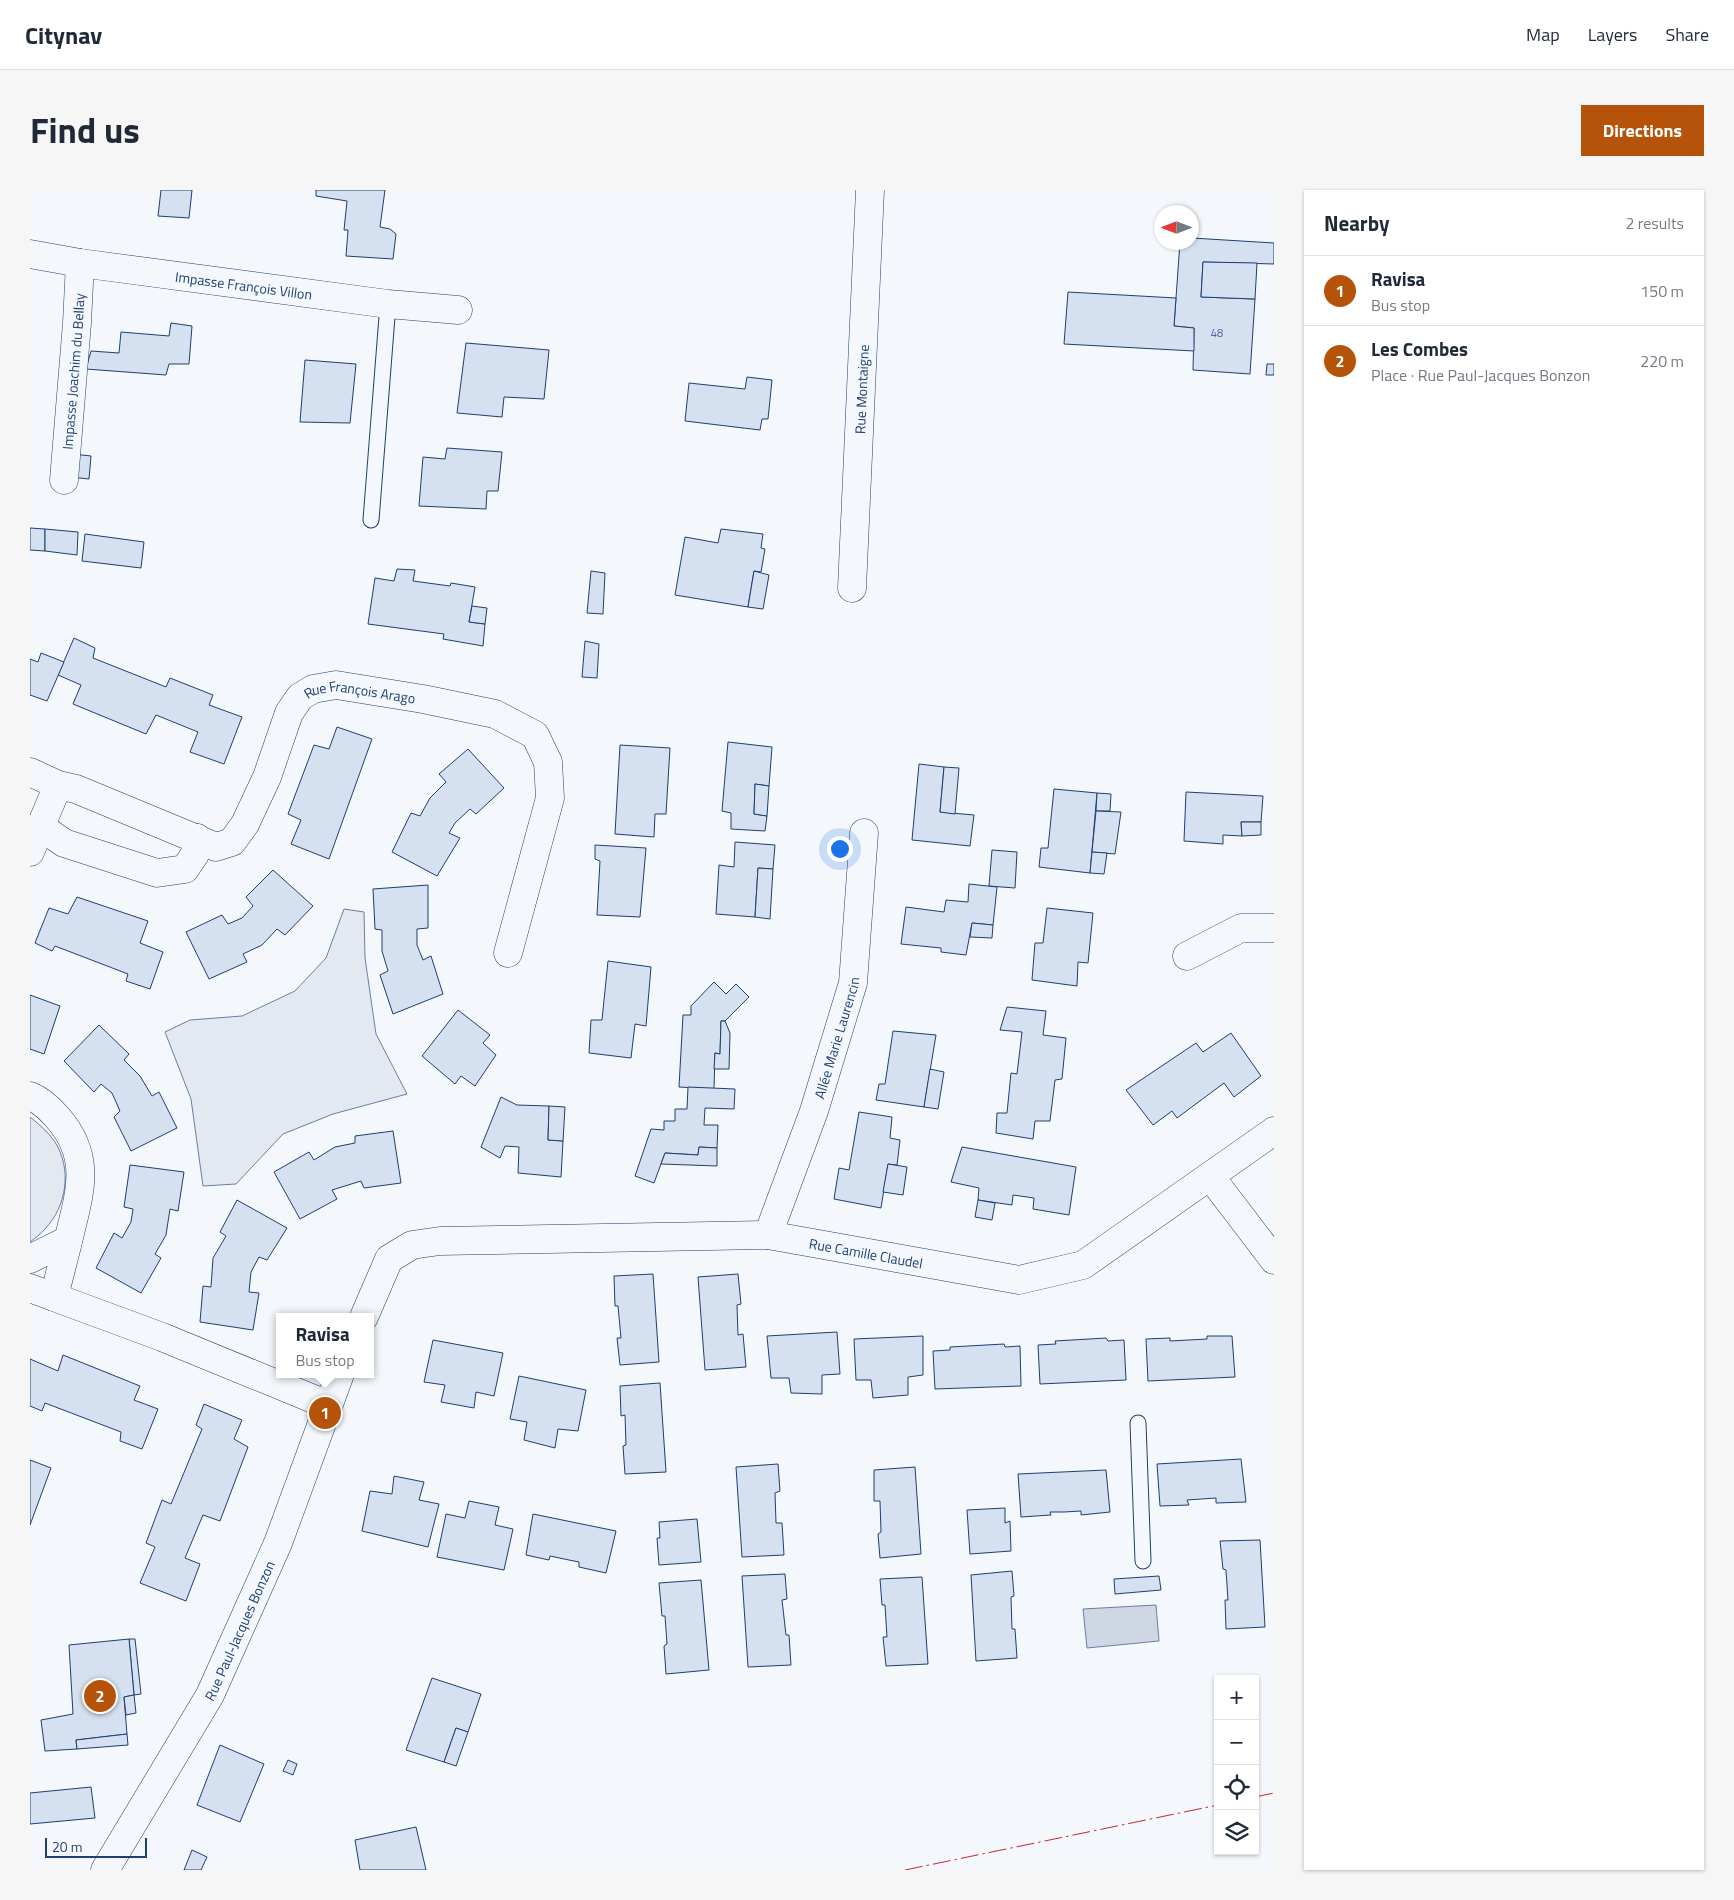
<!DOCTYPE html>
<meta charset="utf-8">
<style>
:root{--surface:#fff;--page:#f6f6f7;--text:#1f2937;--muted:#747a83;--line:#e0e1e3;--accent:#b45309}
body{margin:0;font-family:"Titillium Web",sans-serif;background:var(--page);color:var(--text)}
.controls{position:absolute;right:15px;bottom:15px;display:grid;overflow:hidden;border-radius:0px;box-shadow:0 1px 4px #0004}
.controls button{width:45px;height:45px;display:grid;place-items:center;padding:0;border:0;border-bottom:1px solid var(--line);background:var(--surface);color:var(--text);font:25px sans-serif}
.compass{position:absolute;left:1124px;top:15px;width:45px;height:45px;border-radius:50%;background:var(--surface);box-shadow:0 1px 4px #0004;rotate:270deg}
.scale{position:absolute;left:15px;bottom:12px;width:102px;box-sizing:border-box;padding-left:5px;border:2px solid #1d3f73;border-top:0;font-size:14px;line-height:18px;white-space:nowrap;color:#1d3f73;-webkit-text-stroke:4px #f4f7fb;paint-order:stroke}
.you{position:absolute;left:809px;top:658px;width:18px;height:18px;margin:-12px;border:4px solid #fff;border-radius:50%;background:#1a73e8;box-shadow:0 0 0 8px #1a73e833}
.badge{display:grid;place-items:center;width:32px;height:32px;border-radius:50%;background:var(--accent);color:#fff;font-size:16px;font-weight:700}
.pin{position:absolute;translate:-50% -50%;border:2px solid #fff;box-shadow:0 1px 5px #0006}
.popup{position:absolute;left:246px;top:1123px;width:98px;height:65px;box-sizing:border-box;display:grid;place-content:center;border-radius:0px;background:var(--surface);filter:drop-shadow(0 1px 4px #0005);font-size:16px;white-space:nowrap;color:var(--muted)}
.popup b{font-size:19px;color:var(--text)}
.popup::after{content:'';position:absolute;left:50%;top:100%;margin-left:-10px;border:10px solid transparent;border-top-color:var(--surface)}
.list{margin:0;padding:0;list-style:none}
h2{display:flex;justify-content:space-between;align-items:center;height:65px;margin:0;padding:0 20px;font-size:21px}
h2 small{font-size:16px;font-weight:400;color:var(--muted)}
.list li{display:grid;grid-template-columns:32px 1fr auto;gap:15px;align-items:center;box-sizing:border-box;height:70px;padding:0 20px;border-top:1px solid var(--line)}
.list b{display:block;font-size:19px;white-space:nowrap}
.list p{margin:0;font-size:16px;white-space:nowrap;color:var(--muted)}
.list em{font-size:16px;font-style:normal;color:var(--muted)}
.icon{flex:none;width:28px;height:28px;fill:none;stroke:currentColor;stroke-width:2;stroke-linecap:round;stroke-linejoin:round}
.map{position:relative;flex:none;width:1244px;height:1680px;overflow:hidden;border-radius:0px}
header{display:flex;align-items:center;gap:30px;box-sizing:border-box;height:70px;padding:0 25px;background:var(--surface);border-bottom:1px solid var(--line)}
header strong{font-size:24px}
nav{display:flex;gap:28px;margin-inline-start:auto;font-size:18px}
.intro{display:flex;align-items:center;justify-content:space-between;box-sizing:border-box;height:120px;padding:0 30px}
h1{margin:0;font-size:35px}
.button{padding:12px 22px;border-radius:0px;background:var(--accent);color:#fff;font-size:18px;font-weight:700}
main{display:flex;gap:30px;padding:0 30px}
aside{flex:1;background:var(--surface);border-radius:0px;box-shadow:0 1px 4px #0004}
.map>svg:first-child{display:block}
.green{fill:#e3e9f0;stroke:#687fa3}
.water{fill:#cfd7e4;stroke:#687fa3}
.building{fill:#d5e0f0;stroke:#1d3f73}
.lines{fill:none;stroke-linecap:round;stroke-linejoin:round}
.lane-casing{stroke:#1d3f73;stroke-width:17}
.street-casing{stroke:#1d3f73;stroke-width:29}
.lane{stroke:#f4f7fb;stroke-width:15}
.street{stroke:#f4f7fb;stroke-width:28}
.power{stroke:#c62828;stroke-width:1;stroke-dasharray:18 4 2.5 4;stroke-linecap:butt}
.labels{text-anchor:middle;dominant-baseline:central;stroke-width:4;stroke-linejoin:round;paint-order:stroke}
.number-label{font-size:11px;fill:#4b6792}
.street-label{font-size:14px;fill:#1d3f73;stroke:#f4f7fb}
</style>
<header>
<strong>Citynav</strong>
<nav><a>Map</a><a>Layers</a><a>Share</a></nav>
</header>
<div class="intro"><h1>Find us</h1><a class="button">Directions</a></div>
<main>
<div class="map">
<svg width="1244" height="1680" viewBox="0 0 1244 1680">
<rect width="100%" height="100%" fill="#f4f7fb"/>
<g class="green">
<path d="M 314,719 L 334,722 L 335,768 L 346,844 L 377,904 L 303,924 L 253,944 L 206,994 L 173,996 L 161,909 L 135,842 L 160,830 L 212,826 L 265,801 L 296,768 Z"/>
<path d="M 0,927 C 10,935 18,942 25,952 C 42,979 37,1016 15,1039 C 11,1044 5,1048 0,1052 Z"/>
</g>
<path class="water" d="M 1126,1415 L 1129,1451 L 1057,1458 L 1053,1419 Z"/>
<g class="building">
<path d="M 131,0 L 162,0 L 159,28 L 128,26 Z"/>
<path d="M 286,0 L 355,0 L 350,37 L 360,39 L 366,44 L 363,69 L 316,66 L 318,40 L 314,40 L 317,11 L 286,6 Z"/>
<path d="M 1162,48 L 1244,53 L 1244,74 L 1173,72 L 1171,107 L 1225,109 L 1220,184 L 1163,180 L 1164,138 L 1144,136 L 1150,52 L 1162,52 Z"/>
<path d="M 1173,72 L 1227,73 L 1225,109 L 1171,107 Z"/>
<path d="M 1038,102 L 1146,108 L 1144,136 L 1164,138 L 1164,161 L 1034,154 Z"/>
<path d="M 141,133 L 162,136 L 159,174 L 139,174 L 136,185 L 56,179 L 61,161 L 89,163 L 91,142 L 139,146 Z"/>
<path d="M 436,153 L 519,160 L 514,209 L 474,207 L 472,227 L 427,223 Z"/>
<path d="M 275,170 L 326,174 L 320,233 L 270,232 Z"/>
<path d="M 1237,174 L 1244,174 L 1244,185 L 1236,185 Z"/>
<path d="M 717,187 L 742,190 L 738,229 L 732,229 L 730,240 L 655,231 L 659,193 L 715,199 Z"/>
<path d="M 417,258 L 472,262 L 468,301 L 457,301 L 456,319 L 389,316 L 393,267 L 415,269 Z"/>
<path d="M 43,264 L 61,266 L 59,289 L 40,287 Z"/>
<path d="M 0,338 L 15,339 L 15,361 L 0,360 Z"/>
<path d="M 15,339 L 48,342 L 47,365 L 15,361 Z"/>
<path d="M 691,339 L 733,344 L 731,358 L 735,359 L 731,382 L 724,381 L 718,417 L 645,405 L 655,347 L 688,353 Z"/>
<path d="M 55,344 L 114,352 L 111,378 L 52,371 Z"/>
<path d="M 367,379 L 385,380 L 383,391 L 420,396 L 421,393 L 445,397 L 439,432 L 455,434 L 453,456 L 413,449 L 414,444 L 338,434 L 345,388 L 364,391 Z"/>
<path d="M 561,381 L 575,383 L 573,424 L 557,423 Z"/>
<path d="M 724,381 L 739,385 L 733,419 L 718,417 Z"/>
<path d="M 442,416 L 457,418 L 455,434 L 439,432 Z"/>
<path d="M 44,448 L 65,458 L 63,468 L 136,497 L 140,488 L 183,505 L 179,515 L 212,527 L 194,574 L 160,562 L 168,542 L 126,525 L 116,544 L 43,514 L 51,495 L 28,485 Z"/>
<path d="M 555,451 L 569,454 L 567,488 L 552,487 Z"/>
<path d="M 11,463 L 34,472 L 17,511 L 0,505 L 0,469 L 8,472 Z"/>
<path d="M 307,537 L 342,549 L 299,669 L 261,654 L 271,630 L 258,624 L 284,555 L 299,559 Z"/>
<path d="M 698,552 L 742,557 L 739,596 L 725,594 L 724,624 L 737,626 L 735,641 L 701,639 L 701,623 L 692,621 Z"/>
<path d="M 590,555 L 640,558 L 636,624 L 625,624 L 624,647 L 585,644 Z"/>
<path d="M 438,559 L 474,598 L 446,624 L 440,619 L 425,633 L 419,643 L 430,648 L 407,686 L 362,662 L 381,623 L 390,626 L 400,608 L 416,592 L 409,584 Z"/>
<path d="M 889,574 L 914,577 L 910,622 L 944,625 L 940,656 L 882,650 Z"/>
<path d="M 914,577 L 929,578 L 925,624 L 910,622 Z"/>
<path d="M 725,594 L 739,596 L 737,626 L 724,624 Z"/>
<path d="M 1024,599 L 1067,603 L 1060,683 L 1009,677 L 1011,658 L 1018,658 Z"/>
<path d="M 1156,602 L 1233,606 L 1231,632 L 1211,632 L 1212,646 L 1193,645 L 1193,654 L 1154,651 Z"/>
<path d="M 1067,603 L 1081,604 L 1080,621 L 1066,621 Z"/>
<path d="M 1066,621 L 1091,622 L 1085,664 L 1062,662 Z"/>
<path d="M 1211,632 L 1231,632 L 1231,645 L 1212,646 Z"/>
<path d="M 705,652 L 745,655 L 743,679 L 728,678 L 725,727 L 686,724 L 689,675 L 704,677 Z"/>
<path d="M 565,655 L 616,658 L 610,727 L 567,725 L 570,671 L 565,669 Z"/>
<path d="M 962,660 L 987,662 L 985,698 L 959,696 Z"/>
<path d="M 1062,662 L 1077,663 L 1074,684 L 1060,683 Z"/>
<path d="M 728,678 L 743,679 L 740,729 L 725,727 Z"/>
<path d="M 243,680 L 283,716 L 255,745 L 247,739 L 232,755 L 213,764 L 217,772 L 179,789 L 156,742 L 192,725 L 198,734 L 212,728 L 223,716 L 216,707 Z"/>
<path d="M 939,694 L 967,697 L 963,735 L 942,733 L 936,765 L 911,762 L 911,758 L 871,754 L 876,717 L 914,722 L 916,710 L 938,712 Z"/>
<path d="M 398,695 L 398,738 L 387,739 L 387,755 L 393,770 L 401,766 L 413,804 L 363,824 L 350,785 L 358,781 L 352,761 L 352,740 L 345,739 L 343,699 Z"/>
<path d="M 47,707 L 118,731 L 110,753 L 133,762 L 120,799 L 96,791 L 98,784 L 25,756 L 22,761 L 5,753 L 19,718 L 38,724 Z"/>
<path d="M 1017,718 L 1063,723 L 1058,773 L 1048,772 L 1047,796 L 1002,790 L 1005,753 L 1013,753 Z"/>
<path d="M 942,733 L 963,735 L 962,748 L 940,747 Z"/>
<path d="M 578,771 L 621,777 L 616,836 L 605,834 L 601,868 L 559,863 L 561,830 L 572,830 Z"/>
<path d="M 684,792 L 696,804 L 706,794 L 719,807 L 695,831 L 691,831 L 690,864 L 685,863 L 684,899 L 649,897 L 653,825 L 661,825 L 661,816 Z"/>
<path d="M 0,805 L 30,816 L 14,864 L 0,859 Z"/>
<path d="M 977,817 L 1016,821 L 1013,845 L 1036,848 L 1032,889 L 1025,890 L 1020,931 L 1005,931 L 1003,949 L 966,943 L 967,923 L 977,923 L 981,883 L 987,884 L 992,842 L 970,840 Z"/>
<path d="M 428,820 L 460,845 L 453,853 L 466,865 L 445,896 L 431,886 L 425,894 L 392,866 Z"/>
<path d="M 691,831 L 695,831 L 700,843 L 699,879 L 684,879 L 685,863 L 690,864 Z"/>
<path d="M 69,835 L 99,864 L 94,870 L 110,886 L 122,906 L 129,902 L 147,938 L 101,961 L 84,927 L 90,921 L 82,903 L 71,894 L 64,902 L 34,871 Z"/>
<path d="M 863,841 L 906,845 L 894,917 L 846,910 L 849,894 L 855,894 Z"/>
<path d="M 1201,843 L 1231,886 L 1204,907 L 1194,893 L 1147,928 L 1142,921 L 1123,935 L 1096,900 L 1166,853 L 1173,862 Z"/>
<path d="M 900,879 L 914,882 L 908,919 L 894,917 Z"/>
<path d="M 658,897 L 705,899 L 704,919 L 675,918 L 674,935 L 688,935 L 687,958 L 669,957 L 668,965 L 635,963 L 624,993 L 605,986 L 621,939 L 634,940 L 634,931 L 645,931 L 645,919 L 657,919 Z"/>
<path d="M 471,907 L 487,915 L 519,916 L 518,950 L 533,951 L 531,987 L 488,983 L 489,957 L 475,956 L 470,968 L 451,957 Z"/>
<path d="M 519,916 L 535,917 L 533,951 L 518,950 Z"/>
<path d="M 829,922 L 862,927 L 860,948 L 870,950 L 867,975 L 858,974 L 851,1018 L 804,1009 L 809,978 L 819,980 Z"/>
<path d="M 363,941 L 371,993 L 334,998 L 331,991 L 302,1000 L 307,1009 L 270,1029 L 244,982 L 279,962 L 284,970 L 305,957 L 325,953 L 325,946 Z"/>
<path d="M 669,957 L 687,958 L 687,976 L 631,974 L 635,963 L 668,965 Z"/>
<path d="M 932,957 L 1046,977 L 1039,1025 L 1003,1019 L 1004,1008 L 983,1005 L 982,1015 L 948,1010 L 949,998 L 921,992 Z"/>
<path d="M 858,974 L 877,977 L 873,1005 L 853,1002 Z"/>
<path d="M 100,975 L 154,982 L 148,1021 L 140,1019 L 136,1045 L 125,1064 L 131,1068 L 111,1103 L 66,1078 L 84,1043 L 92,1048 L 101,1032 L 103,1019 L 94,1017 Z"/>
<path d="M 207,1010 L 257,1038 L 237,1070 L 229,1067 L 221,1082 L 219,1102 L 229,1103 L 223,1140 L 170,1132 L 173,1096 L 181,1097 L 183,1068 L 196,1046 L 190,1042 Z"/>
<path d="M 948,1010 L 965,1013 L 962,1030 L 945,1027 Z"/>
<path d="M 623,1084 L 629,1172 L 590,1175 L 587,1148 L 591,1148 L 588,1116 L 585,1116 L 584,1086 Z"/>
<path d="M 708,1084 L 711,1114 L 707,1115 L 708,1145 L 713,1144 L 716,1177 L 675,1180 L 668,1087 Z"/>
<path d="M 807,1142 L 810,1184 L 792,1185 L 792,1204 L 761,1203 L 759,1188 L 741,1188 L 737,1146 Z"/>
<path d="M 893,1146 L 893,1185 L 878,1187 L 878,1205 L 843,1208 L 841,1190 L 826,1190 L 824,1149 Z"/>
<path d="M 1177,1146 L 1202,1146 L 1205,1187 L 1118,1191 L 1116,1149 L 1140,1148 L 1140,1151 L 1177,1149 Z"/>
<path d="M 1076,1148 L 1078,1151 L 1094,1150 L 1096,1190 L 1010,1194 L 1008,1155 L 1026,1154 L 1025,1151 Z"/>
<path d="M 403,1150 L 473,1163 L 464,1206 L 446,1202 L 444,1218 L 411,1212 L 415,1195 L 394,1192 Z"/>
<path d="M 974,1154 L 975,1157 L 990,1156 L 991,1196 L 905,1199 L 903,1161 L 920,1160 L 920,1157 Z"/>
<path d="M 33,1165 L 110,1196 L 104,1210 L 128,1219 L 112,1259 L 90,1251 L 91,1242 L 15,1213 L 12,1221 L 0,1216 L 0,1169 L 28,1181 Z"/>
<path d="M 489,1186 L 556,1200 L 548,1241 L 528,1239 L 525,1258 L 494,1250 L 497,1232 L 480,1229 Z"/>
<path d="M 630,1193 L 636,1282 L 595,1284 L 593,1256 L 596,1255 L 595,1225 L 591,1226 L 590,1196 Z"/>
<path d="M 174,1214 L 212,1230 L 204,1249 L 218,1257 L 190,1331 L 173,1325 L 155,1368 L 170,1374 L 156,1411 L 110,1393 L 125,1357 L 116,1353 L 132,1310 L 141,1314 L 172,1239 L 166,1235 Z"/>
<path d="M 1211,1269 L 1216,1312 L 1186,1313 L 1186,1308 L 1157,1310 L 1159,1315 L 1130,1316 L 1127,1274 Z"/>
<path d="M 0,1270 L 21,1278 L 0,1335 Z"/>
<path d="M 748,1274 L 750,1301 L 745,1303 L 746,1333 L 752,1333 L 754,1365 L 712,1367 L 706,1277 Z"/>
<path d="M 885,1277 L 891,1364 L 850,1368 L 848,1344 L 851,1342 L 850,1311 L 844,1311 L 844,1280 Z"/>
<path d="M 1076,1280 L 1080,1322 L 1051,1325 L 1051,1321 L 1034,1322 L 1020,1322 L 1021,1325 L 991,1327 L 988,1284 Z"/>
<path d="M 364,1286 L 394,1292 L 389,1310 L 409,1314 L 398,1357 L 332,1341 L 340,1301 L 362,1304 Z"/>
<path d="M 439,1311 L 469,1317 L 465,1335 L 483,1339 L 474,1380 L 407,1367 L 416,1324 L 435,1328 Z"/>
<path d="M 975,1318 L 975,1333 L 980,1331 L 981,1361 L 940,1364 L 937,1320 Z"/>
<path d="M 503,1324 L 586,1341 L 576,1383 L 549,1377 L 549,1372 L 539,1370 L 520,1366 L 519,1370 L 496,1365 Z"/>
<path d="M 667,1329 L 671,1372 L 629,1375 L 627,1348 L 630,1348 L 629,1332 Z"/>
<path d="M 1230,1350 L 1235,1437 L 1196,1439 L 1195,1410 L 1198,1410 L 1196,1380 L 1193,1379 L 1190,1351 Z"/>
<path d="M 982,1381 L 984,1406 L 981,1407 L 982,1439 L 985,1439 L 987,1468 L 946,1471 L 941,1385 Z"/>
<path d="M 755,1384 L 757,1409 L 752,1410 L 756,1445 L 759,1445 L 761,1475 L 718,1477 L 712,1386 Z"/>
<path d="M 1129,1386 L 1131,1400 L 1085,1404 L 1084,1389 Z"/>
<path d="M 892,1387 L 898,1474 L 856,1476 L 853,1447 L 857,1447 L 855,1415 L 852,1415 L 850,1389 Z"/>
<path d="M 671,1390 L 679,1480 L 636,1484 L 634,1456 L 637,1454 L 635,1426 L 632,1426 L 629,1393 Z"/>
<path d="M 99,1449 L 105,1449 L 111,1504 L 104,1505 Z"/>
<path d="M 99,1449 L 104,1505 L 94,1507 L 97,1544 L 46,1550 L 47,1559 L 15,1561 L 11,1530 L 43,1524 L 39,1455 Z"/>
<path d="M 402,1488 L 451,1504 L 438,1542 L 426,1538 L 414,1572 L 376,1560 Z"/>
<path d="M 104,1505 L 106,1523 L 96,1525 L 94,1507 Z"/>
<path d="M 426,1538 L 438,1542 L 426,1576 L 414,1572 Z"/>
<path d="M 97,1544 L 98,1555 L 47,1559 L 46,1550 Z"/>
<path d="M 190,1555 L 234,1574 L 210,1632 L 167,1615 Z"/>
<path d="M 258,1570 L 267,1574 L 263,1585 L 253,1581 Z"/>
<path d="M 61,1597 L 65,1628 L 0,1634 L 0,1603 Z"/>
<path d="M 386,1637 L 396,1680 L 330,1680 L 325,1650 Z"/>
<path d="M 162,1660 L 177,1667 L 171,1680 L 154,1680 Z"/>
</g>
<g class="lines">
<g class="lane-casing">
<g id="lane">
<path d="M 341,330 L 358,114"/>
<path d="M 1108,1233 L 1113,1371"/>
</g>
</g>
<g class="street-casing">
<g id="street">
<path id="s1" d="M 0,64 L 50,73 L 358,114 L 428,120"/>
<path id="s2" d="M 34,290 L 47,133 L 50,73"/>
<path id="s3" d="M 822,398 L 840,0"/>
<path id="s4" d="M 0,582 L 28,595 L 46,599 L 186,657 L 202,652 L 215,634 L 237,587 L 259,523 L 270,507 L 283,499 L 306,495 L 393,509 L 465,524 L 505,545 L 518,572 L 520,608 L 478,763"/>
<path d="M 11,637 L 34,653 L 127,683 L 155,679 L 165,664 L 167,648"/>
<path d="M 0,662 L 28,595"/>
<path d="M 1157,766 L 1211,738 L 1244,738"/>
<path d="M 0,906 C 10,910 20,919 27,927 C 61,965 51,999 40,1043 C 35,1065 29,1086 24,1107 L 0,1098"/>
<path d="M 1180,986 L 1244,1070"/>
<path id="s5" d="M 738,1045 L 784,921 L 823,793 L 834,643"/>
<path d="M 0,1069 L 38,1050"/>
<path d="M 24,1107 L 132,1147 L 298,1215"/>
<path id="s6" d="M 334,1127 L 359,1069 L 382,1055 L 410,1051 L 738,1045 L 989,1090 L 1053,1075 L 1244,941"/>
<path id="s7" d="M 75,1680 L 180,1505 L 248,1353 L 310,1184"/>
</g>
</g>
<use href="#lane" class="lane"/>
<use href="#street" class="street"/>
<g class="power">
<path d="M 1225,1607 L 1244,1603"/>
<path d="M 875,1680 L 1188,1615"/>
</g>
</g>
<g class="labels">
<g class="number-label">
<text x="1187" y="143">48</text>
</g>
<g class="street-label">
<text stroke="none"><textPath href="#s1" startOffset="216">Impasse François Villon</textPath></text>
<text stroke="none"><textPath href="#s2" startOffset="109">Impasse Joachim du Bellay</textPath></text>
<text stroke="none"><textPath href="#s3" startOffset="199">Rue Montaigne</textPath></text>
<text stroke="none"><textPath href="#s4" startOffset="441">Rue François Arago</textPath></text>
<text stroke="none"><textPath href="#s5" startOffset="209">Allée Marie Laurencin</textPath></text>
<text stroke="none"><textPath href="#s6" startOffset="546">Rue Camille Claudel</textPath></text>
<text stroke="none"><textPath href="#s7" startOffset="275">Rue Paul-Jacques Bonzon</textPath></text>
</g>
</g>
</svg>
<div class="controls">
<button>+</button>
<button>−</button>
<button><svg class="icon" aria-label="locate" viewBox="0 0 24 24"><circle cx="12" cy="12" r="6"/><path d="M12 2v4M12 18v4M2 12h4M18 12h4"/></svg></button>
<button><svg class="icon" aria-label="layers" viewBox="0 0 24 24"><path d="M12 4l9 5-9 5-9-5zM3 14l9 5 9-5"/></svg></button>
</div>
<svg class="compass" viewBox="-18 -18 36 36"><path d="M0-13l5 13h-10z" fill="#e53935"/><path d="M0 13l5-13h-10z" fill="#747a83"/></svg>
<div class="scale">20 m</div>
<div class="you"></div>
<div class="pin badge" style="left:295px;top:1223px">1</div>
<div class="popup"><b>Ravisa</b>Bus stop</div>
<div class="pin badge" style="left:70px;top:1506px">2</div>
</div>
<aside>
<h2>Nearby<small>2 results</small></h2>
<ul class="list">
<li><span class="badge">1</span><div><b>Ravisa</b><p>Bus stop</p></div><em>150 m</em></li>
<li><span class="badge">2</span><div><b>Les Combes</b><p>Place · Rue Paul-Jacques Bonzon</p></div><em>220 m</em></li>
</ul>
</aside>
</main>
